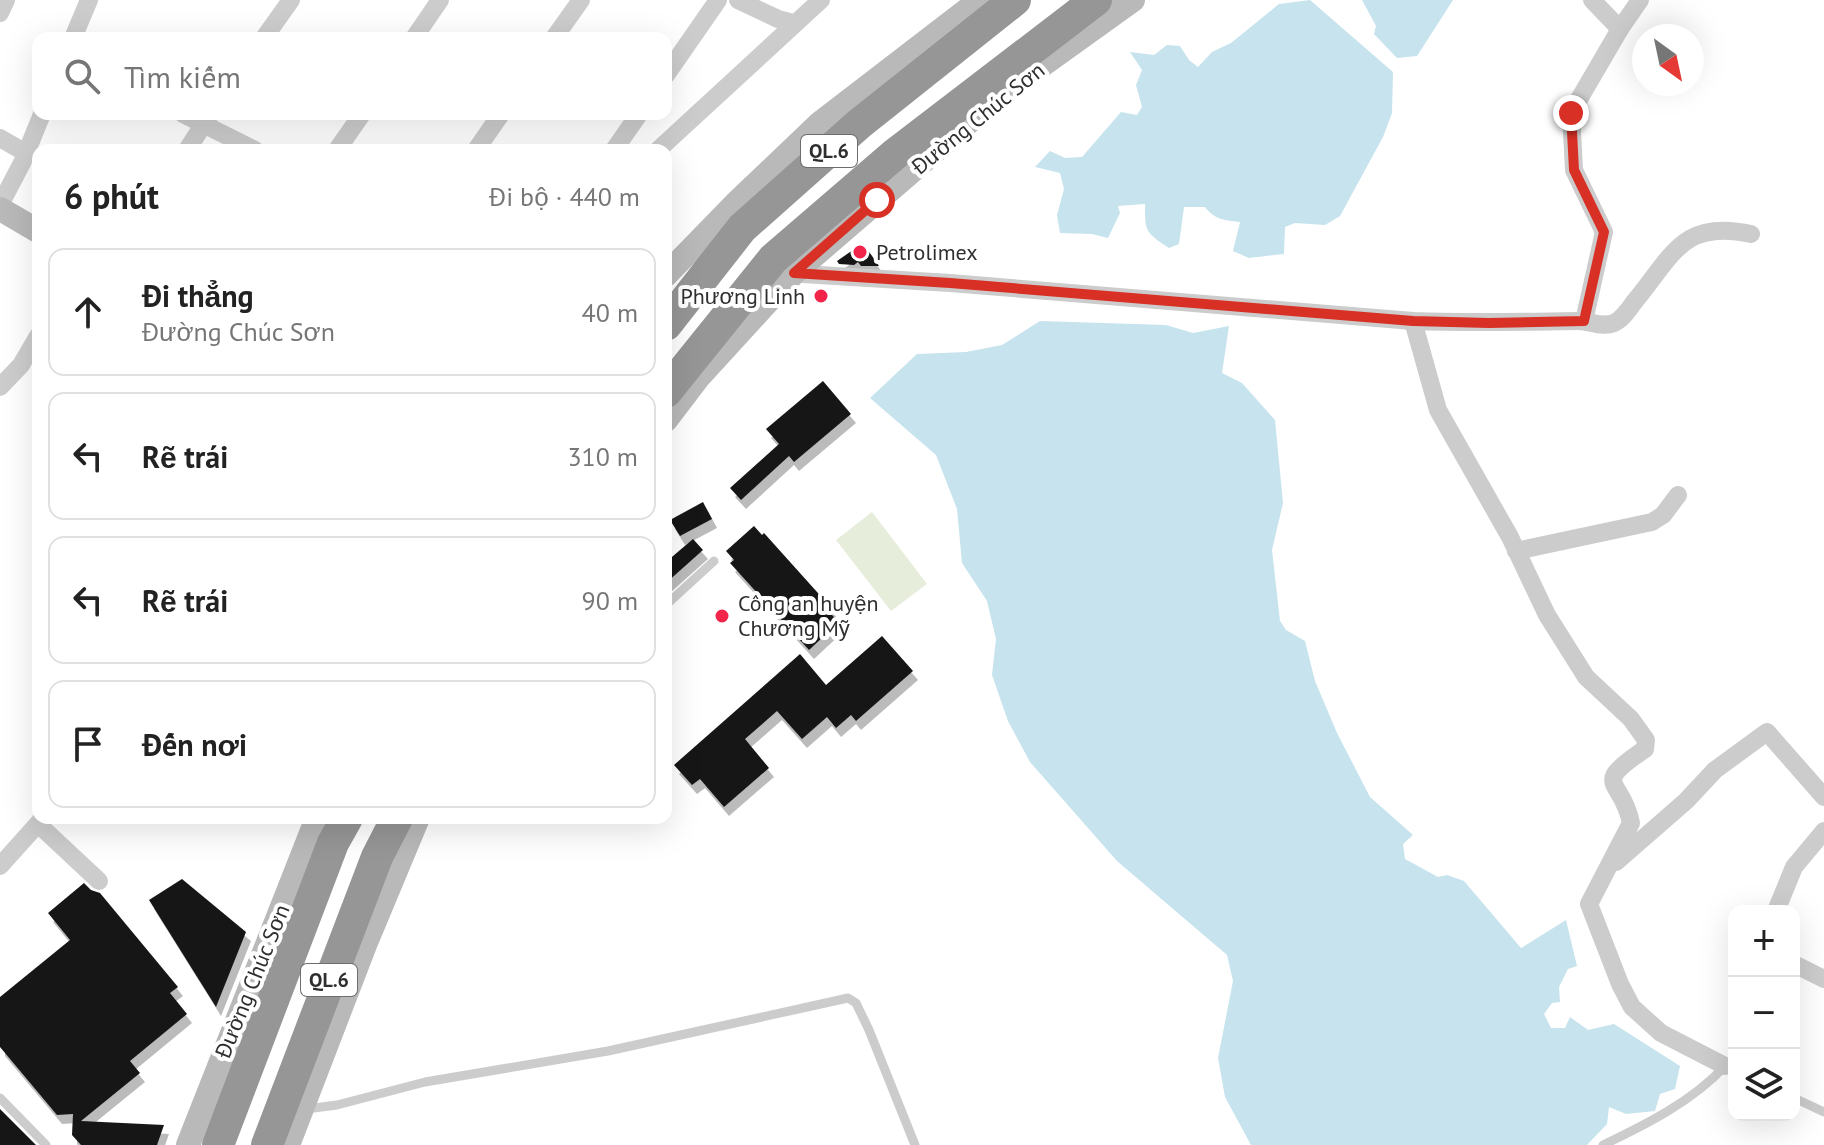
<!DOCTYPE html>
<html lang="vi">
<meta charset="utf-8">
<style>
:root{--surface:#fff;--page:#f6f6f6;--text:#222;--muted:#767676;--line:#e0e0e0}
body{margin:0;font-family:"PT Sans",sans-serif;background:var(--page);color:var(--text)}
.controls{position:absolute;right:24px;bottom:24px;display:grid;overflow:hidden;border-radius:16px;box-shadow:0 8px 32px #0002}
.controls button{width:72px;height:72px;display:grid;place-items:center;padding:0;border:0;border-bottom:2px solid var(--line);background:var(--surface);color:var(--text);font:40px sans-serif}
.compass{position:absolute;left:1632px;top:24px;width:72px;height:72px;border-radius:50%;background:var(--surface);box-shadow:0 8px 32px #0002;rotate:147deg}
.stop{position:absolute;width:24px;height:24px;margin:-18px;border:6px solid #d93025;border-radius:50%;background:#fff}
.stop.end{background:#d93025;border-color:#fff;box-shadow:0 2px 8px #0008}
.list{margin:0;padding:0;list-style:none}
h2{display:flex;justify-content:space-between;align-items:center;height:104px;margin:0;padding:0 32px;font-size:34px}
h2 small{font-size:26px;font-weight:400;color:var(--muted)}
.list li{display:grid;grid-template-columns:52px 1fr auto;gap:24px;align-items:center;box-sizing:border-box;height:128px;margin:0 16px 16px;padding:0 16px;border:2px solid var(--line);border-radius:16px}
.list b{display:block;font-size:30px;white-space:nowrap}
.list p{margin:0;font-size:26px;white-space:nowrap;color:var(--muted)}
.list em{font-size:26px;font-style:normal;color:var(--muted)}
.icon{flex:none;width:44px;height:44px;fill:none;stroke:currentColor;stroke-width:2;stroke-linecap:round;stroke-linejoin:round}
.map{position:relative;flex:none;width:1824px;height:1145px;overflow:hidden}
.search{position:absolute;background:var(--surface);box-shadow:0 8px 32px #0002;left:32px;top:32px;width:640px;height:88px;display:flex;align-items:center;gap:20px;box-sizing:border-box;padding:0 28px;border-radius:16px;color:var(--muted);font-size:30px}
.panel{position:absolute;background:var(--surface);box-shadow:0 8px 32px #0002;left:32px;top:144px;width:640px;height:680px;border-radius:16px}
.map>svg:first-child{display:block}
.garden{fill:#e7eddb}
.water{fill:#c6e3ee}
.building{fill:#161616;filter:url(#shadow)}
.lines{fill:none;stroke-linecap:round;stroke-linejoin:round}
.lane{stroke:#ccc;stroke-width:9}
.street{stroke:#ccc;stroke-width:18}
.secondary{stroke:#b9b9b9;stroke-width:24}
.highway{stroke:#969696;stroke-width:32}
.route{stroke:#d93025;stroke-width:10}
.poi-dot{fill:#f2244a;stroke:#fff;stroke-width:3}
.labels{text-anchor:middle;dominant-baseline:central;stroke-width:8;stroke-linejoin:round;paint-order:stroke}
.shield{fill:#fff;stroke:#6d6d6d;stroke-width:2}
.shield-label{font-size:20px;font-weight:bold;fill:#2f2f2f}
.street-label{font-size:22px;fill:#2f2f2f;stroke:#fff}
.poi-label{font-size:22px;fill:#2f2f2f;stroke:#fff;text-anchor:start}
</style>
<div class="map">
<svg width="1824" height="1145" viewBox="0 0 1824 1145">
<defs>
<filter id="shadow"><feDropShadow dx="5" dy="9" stdDeviation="0" flood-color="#0004"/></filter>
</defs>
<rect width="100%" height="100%" fill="#fff"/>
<path class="garden" d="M 872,512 L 927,584 L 891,611 L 836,540 Z"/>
<g class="water">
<path d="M 1310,0 L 1393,72 L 1392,113 L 1383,137 L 1340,216 L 1325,225 L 1295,223 L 1285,227 L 1284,254 L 1249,258 L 1233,251 L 1240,222 C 1224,220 1215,220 1205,207 L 1184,207 L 1179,244 L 1169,248 C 1145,232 1145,232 1145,204 L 1118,206 L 1120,213 L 1108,238 L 1092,234 L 1060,233 L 1057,215 L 1064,189 L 1060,173 L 1035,167 L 1050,151 L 1065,158 L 1082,157 L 1121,112 L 1137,115 L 1142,107 L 1136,85 L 1142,70 L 1130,52 L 1154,55 L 1167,45 L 1180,46 L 1189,60 L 1198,67 L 1212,52 L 1231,43 L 1279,4 Z"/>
<path d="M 1362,0 L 1453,0 L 1417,56 L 1397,58 L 1374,34 L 1376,26 Z"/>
<path d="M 1040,321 L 1166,325 L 1193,333 L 1229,326 L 1222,373 L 1242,383 L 1275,420 L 1283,503 L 1272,550 L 1280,621 L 1286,630 L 1305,641 L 1315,681 L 1337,733 L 1370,797 L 1413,835 L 1403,844 L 1405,859 L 1438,877 L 1447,875 L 1464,881 L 1521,948 L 1566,920 L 1577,966 L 1568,969 L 1559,987 L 1560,1002 L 1552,1003 L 1544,1014 L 1551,1028 L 1565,1028 L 1570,1017 L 1588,1030 L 1614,1024 L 1680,1066 L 1675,1089 L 1660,1094 L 1655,1111 L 1626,1114 L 1609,1107 L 1607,1124 L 1587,1145 L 1251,1145 L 1225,1097 L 1218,1058 L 1233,981 L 1227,955 L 1117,861 L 1030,762 L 1008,721 L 992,675 L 996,639 L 987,601 L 962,563 L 957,509 L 936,455 L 870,398 L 917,354 L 966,352 L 1002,345 Z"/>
</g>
<g class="building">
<path d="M 863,243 L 879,266 L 861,266 L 858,262 L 854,265 L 839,264 L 837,261 Z"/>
<path d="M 823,381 L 851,414 L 794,462 L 789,456 L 741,500 L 730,488 L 779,444 L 766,429 Z"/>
<path d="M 703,502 L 712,519 L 680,536 L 670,520 Z"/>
<path d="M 754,526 L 762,535 L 764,533 L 835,612 L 832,615 L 839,622 L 809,650 L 730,563 L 734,560 L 726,551 Z"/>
<path d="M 693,539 L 703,550 L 666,583 L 666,562 Z"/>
<path d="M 882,636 L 913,671 L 856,721 L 851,715 L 836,728 L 827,717 L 802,739 L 777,711 L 745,739 L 769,768 L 724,807 L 700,779 L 692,785 L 674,765 L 800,654 L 826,685 Z"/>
<path d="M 182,879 L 246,932 L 216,1007 L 149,900 Z"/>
<path d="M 84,883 L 91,890 L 100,893 L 178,987 L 170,993 L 187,1014 L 130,1061 L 140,1073 L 81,1121 L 164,1125 L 157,1145 L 81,1145 L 72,1135 L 73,1114 L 57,1115 L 0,1047 L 0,997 L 70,940 L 48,913 Z"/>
<path d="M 0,1109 L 36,1145 L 0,1145 Z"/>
</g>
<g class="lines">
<g class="lane">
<path d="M 666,605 L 714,561"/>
<path d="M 0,1098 L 46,1145"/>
<path d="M 1794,1098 L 1824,1112"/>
<path d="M 306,1109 L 337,1105 L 425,1082 L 608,1051 L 848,998 L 856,1003 L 869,1030 L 915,1145"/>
<path d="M 1603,1145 C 1645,1125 1693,1101 1725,1066 L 1734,1071"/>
</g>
<g class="street">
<path d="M 738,0 L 778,19 L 793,23"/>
<path d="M 1592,0 L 1620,29"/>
<path d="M 0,13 L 6,0"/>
<path d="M 73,38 L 89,0"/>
<path d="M 264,38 L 291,0"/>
<path d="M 414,38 L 440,0"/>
<path d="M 554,38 L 581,0"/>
<path d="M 666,75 L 718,0"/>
<path d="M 183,114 L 255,150"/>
<path d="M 0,138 L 26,153"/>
<path d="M 187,150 L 209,116"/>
<path d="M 337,150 L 362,114"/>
<path d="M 476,150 L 501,114"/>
<path d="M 614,150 L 639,114"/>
<path d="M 658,150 L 821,0"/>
<path d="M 0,205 L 23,161 L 42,114"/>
<path d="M 786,273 L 950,283 L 1413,321 C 1468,323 1523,322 1578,321 C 1590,321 1603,328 1614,323 C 1623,319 1629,309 1635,301 C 1673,255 1683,219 1751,234"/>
<path d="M 1413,321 L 1438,410 L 1510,537 L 1547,615 L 1586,677 L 1631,719 L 1646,740 L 1645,749 C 1589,787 1622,777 1631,823 L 1589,904 L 1620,984 L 1632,1007 L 1661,1033 L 1725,1066"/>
<path d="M 1584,321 L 1604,232 L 1574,170 L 1571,113 L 1620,29 L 1640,0"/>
<path d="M 0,387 L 21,365 L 38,336"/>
<path d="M 1516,551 L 1652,522 L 1663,515 L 1678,495"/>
<path d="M 38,824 L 99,881"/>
<path d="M 1616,862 L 1686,801 L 1715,770 L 1767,732 L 1824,797"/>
<path d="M 0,866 L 43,818"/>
<path d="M 1776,911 L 1794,867 L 1824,831"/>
<path d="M 1794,964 L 1824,979"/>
</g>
<g class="secondary">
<path d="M 0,209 L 38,231"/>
<path d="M 666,275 L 735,204 L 820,123 L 980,0"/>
<path d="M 666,420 L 698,378 L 794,273 L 998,97 L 1133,0"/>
<path d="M 188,1145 L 317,818"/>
<path d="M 288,1145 L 365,945 L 418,818"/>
</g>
<g class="highway">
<path d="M 666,325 L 742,228 L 859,124 L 1015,0"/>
<path d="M 666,392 L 773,259 L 895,154 L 1096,0"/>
<path d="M 218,1145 L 333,843 L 347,818"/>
<path d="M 267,1145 L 377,857 L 397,818"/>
</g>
</g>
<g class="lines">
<path class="route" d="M 877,200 L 794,273 L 950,283 L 1413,321 L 1489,323 L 1584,321 L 1604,232 L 1574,170 L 1571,113"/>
</g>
<g class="poi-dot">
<circle cx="860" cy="252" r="8"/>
<circle cx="821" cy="296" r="8"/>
<circle cx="722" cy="616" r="8"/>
</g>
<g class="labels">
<g class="shield">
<rect x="801" y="135" width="56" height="32" rx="6"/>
<rect x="301" y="964" width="56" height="32" rx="6"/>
</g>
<g class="shield-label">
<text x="829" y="151">QL.6</text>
<text x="329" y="980">QL.6</text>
</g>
<g class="street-label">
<text transform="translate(978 118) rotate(-39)">Đường Chúc Sơn</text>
<text transform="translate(252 981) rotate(-68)">Đường Chúc Sơn</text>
</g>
<g class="poi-label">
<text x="876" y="252">Petrolimex</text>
<text x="805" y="296" text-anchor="end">Phương Linh</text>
<text x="738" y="603">Công an huyện<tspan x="738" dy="25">Chương Mỹ</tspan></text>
</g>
</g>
</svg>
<div class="controls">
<button>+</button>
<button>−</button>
<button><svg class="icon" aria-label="layers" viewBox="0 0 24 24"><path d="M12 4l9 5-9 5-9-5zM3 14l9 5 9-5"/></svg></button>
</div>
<svg class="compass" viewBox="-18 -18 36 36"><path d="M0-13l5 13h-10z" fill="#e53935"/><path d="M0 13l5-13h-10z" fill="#767676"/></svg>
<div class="stop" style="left:877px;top:200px"></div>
<div class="stop end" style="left:1571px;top:113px"></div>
<div class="search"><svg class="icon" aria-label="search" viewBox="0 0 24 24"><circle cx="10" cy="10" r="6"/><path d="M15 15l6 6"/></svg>Tìm kiếm</div>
<section class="panel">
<h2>6 phút<small>Đi bộ · 440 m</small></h2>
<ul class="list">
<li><svg class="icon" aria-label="ahead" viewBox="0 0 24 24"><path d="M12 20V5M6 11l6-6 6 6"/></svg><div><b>Đi thẳng</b><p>Đường Chúc Sơn</p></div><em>40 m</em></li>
<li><svg class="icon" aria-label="left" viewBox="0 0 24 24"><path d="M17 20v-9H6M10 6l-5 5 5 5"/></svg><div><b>Rẽ trái</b></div><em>310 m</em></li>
<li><svg class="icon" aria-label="left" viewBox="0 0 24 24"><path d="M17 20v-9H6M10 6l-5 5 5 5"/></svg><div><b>Rẽ trái</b></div><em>90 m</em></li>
<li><svg class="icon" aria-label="arrive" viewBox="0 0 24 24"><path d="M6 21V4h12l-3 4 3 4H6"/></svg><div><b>Đến nơi</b></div></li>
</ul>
</section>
</div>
